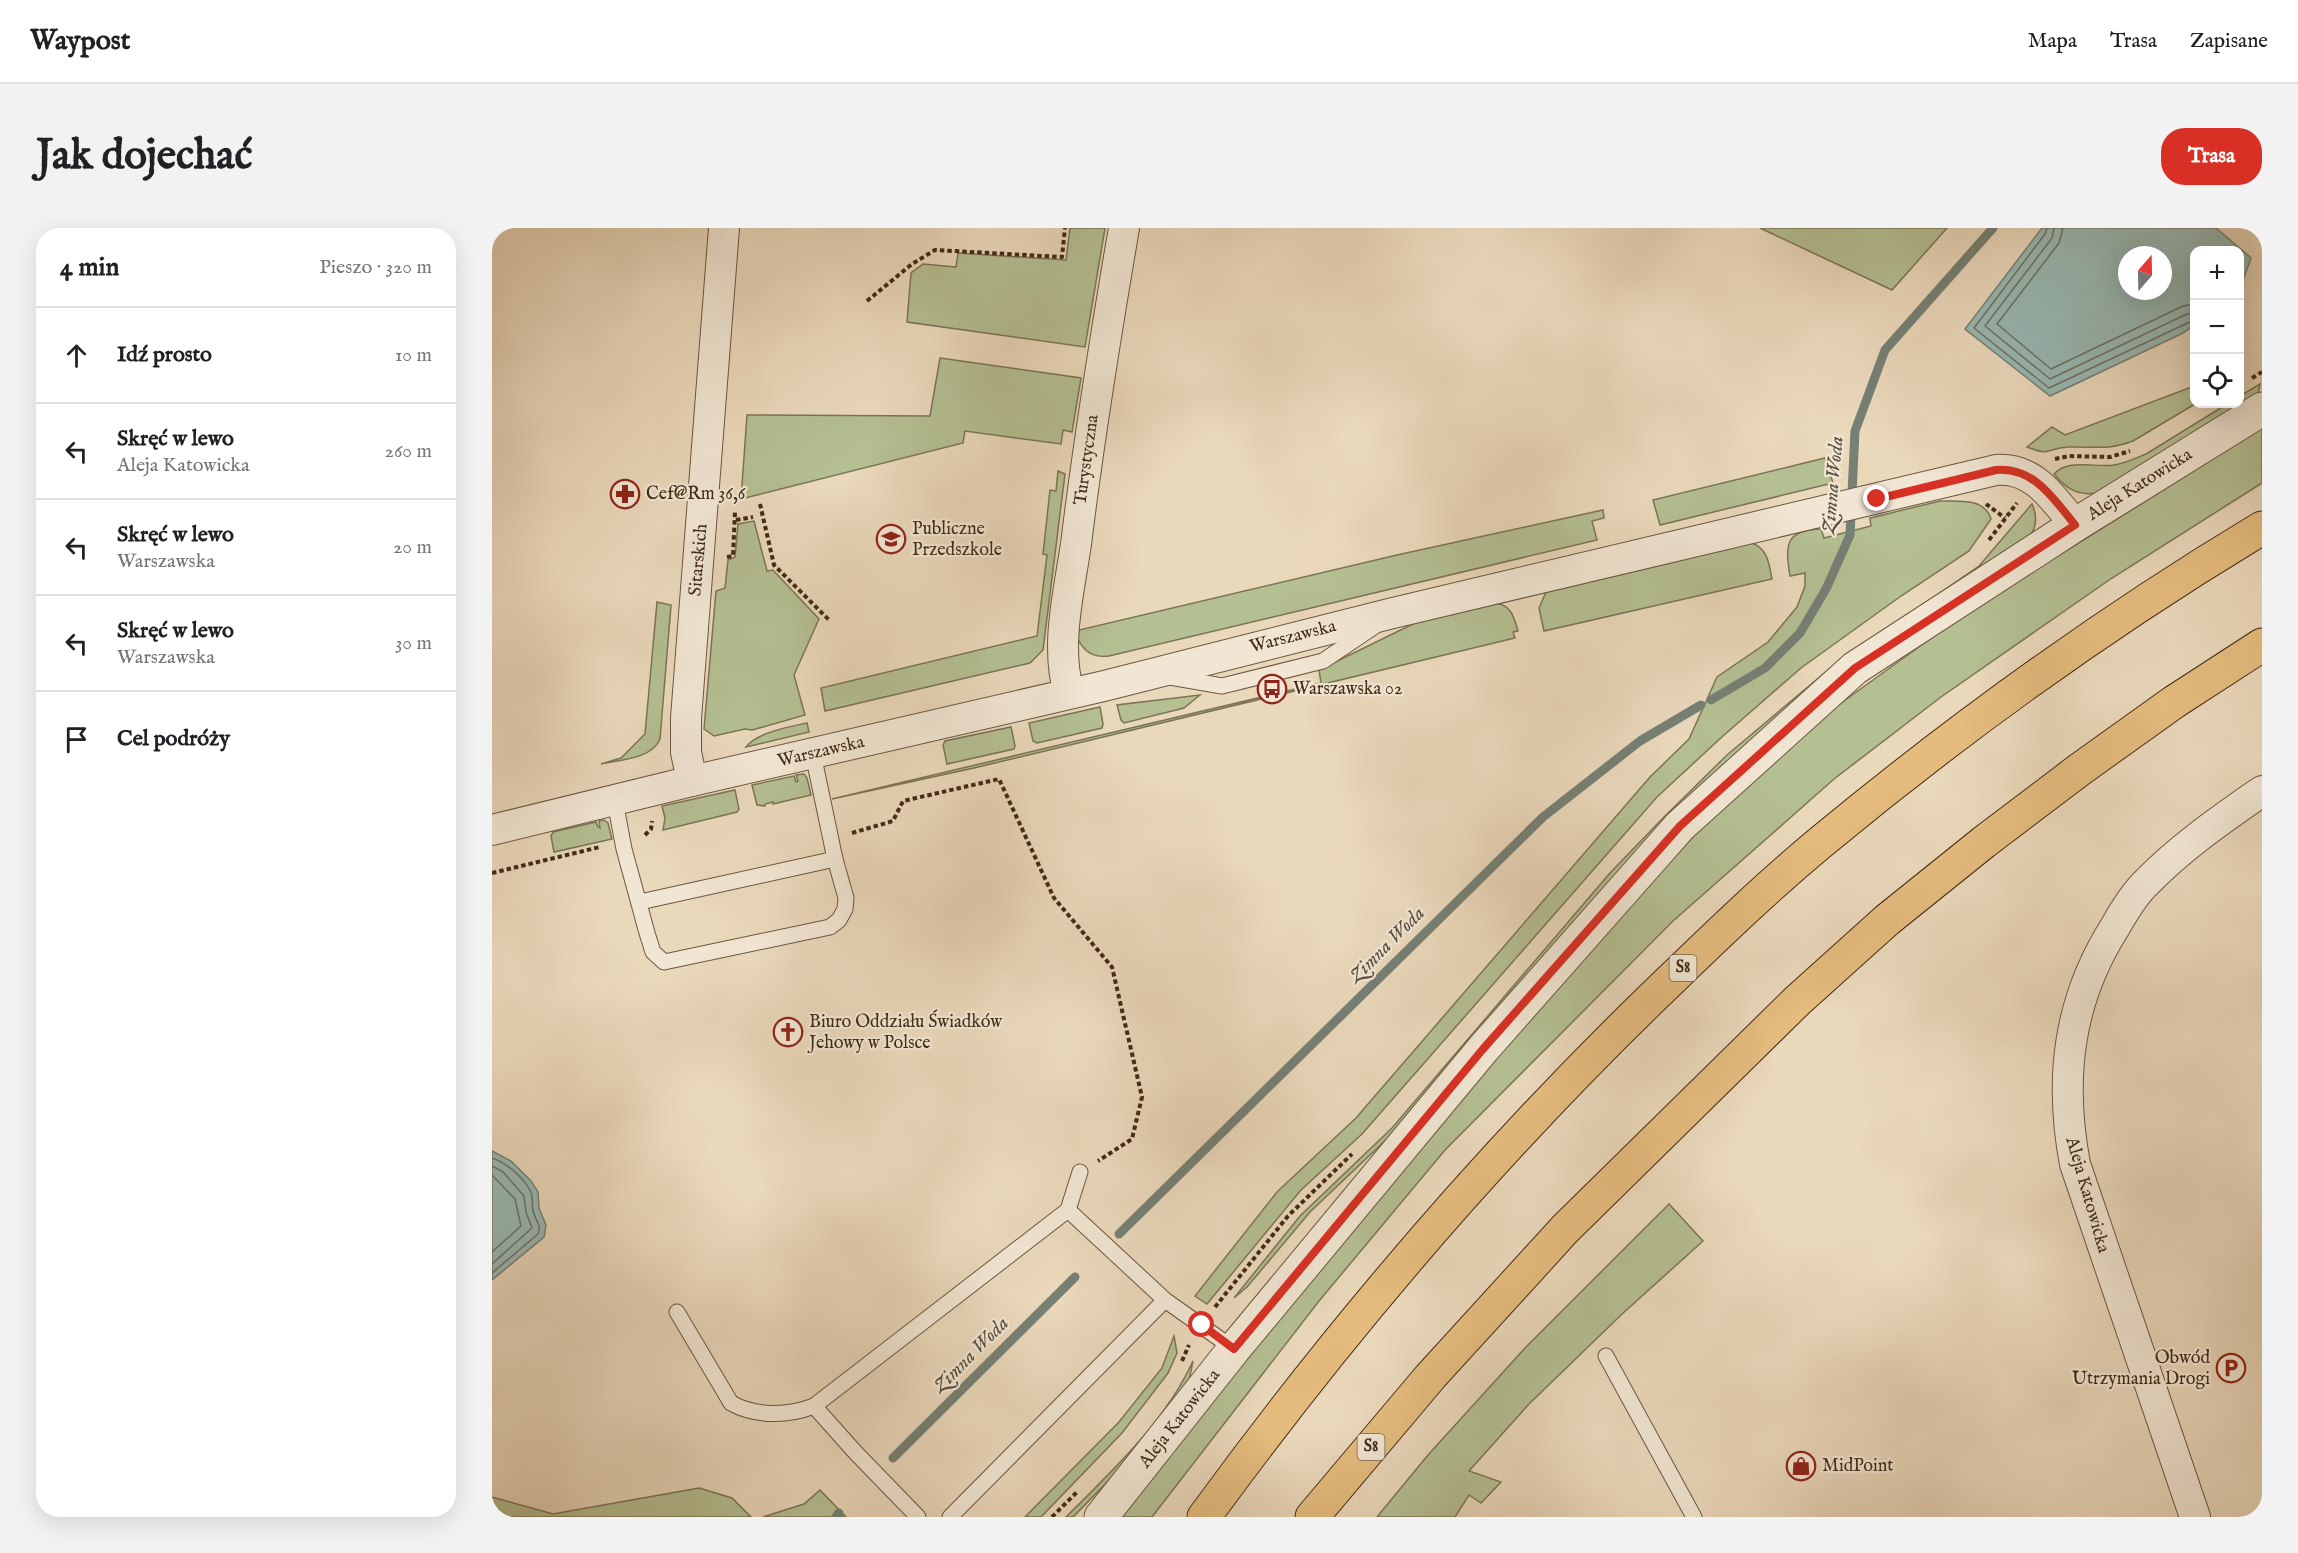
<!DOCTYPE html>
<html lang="pl">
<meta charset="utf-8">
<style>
:root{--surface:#fff;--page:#f2f2f2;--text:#202124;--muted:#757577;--line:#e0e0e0;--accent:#d93025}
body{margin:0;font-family:"IM FELL English",serif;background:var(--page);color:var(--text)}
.controls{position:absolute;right:18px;top:18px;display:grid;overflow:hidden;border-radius:12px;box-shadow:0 6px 24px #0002}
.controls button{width:54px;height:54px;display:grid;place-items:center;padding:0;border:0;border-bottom:2px solid var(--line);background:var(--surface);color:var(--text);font:30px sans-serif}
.compass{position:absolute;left:1626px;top:18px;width:54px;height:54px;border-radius:50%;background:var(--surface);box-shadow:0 6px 24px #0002;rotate:20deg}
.stop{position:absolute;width:18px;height:18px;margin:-14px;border:4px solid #d93025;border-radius:50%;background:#fff}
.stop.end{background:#d93025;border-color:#fff;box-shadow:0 2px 6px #0008}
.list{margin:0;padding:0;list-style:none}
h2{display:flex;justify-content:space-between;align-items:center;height:78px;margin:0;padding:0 24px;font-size:26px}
h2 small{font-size:20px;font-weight:400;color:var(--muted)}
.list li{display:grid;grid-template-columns:39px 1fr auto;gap:18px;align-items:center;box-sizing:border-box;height:96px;padding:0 24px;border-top:2px solid var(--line)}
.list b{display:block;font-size:22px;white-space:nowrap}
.list p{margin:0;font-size:20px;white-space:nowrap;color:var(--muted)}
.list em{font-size:20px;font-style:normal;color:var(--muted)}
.icon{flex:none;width:33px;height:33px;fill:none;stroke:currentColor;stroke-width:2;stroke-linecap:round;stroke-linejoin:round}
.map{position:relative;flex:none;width:1770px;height:1289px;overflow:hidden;border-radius:24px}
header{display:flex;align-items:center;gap:36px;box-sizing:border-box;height:84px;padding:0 30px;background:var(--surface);border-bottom:2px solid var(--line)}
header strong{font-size:28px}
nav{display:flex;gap:33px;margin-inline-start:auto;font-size:21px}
.intro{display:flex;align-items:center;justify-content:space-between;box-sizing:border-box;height:144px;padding:0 36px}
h1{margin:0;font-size:42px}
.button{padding:15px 27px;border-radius:24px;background:var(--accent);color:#fff;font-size:21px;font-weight:700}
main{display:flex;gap:36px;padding:0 36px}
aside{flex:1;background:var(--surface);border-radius:24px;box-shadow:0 6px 24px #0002}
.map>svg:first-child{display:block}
.green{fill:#b4bf92;stroke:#7b7454;stroke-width:1.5}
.water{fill:#98b9b4;stroke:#768075;stroke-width:1.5;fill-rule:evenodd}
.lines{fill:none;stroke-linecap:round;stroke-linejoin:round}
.shore{stroke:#6d7265;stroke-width:1.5}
.stream{stroke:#768075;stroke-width:9}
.service-casing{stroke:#6c563f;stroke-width:17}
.minor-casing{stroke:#6c563f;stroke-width:32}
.tertiary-casing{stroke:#6c563f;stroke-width:35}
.motorway-casing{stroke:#422a16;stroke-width:35}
.path{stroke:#422a16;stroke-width:4;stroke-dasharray:4.5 3;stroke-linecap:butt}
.service{stroke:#f1e6d3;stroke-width:15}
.minor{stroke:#f1e6d3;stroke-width:30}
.tertiary{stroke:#f1e6d3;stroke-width:33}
.motorway{stroke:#e5bc7e;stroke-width:33}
.route{stroke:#d93025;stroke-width:8}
.labels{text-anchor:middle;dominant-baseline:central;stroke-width:4.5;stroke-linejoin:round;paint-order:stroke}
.shield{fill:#f1e6d3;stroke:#76624f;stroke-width:1.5}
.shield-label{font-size:16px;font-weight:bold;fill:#422a16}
.street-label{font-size:18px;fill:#422a16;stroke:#f1e6d3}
.poi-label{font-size:18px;fill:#422a16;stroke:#f1e6d3;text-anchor:start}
.water-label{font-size:20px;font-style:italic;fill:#584e3e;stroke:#f1e6d3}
</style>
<header>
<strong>Waypost</strong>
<nav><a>Mapa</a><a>Trasa</a><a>Zapisane</a></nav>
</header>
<div class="intro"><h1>Jak dojechać</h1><a class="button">Trasa</a></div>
<main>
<aside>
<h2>4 min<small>Pieszo · 320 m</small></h2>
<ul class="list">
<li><svg class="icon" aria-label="ahead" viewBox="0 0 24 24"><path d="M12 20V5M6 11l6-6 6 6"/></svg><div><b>Idź prosto</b></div><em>10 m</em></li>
<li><svg class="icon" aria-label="left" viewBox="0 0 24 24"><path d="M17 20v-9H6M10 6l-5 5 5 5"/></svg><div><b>Skręć w lewo</b><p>Aleja Katowicka</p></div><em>260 m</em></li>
<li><svg class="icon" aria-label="left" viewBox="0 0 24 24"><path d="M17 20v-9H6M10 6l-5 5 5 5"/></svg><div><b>Skręć w lewo</b><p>Warszawska</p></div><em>20 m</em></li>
<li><svg class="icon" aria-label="left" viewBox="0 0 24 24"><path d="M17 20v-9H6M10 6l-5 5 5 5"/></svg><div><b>Skręć w lewo</b><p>Warszawska</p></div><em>30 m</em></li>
<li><svg class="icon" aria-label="arrive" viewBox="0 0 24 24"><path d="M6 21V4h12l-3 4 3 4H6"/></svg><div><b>Cel podróży</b></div></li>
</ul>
</aside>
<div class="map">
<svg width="1770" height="1289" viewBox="0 0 1770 1289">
<rect width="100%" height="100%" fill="#ead8bb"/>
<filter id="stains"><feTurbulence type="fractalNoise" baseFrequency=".00333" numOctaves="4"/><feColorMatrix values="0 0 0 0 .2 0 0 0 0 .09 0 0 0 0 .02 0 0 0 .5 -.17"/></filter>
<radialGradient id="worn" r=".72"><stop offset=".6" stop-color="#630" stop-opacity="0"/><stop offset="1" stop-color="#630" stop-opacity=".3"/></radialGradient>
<g class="green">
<path d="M 578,0 L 613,0 L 593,119 L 415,94 L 419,45 L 431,36 L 464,39 L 466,25 L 574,32 Z"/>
<path d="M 1268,0 L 1455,0 L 1400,62 Z"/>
<path d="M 448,130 L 589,150 L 580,204 L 571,202 L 569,216 L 473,203 L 471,215 L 249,271 L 255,187 L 438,188 Z"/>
<path d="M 1768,156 L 1766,165 L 1761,170 L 1607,265 C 1587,268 1575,262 1562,246 C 1576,230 1604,240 1622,237 C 1634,235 1644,230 1654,226 L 1735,176 L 1748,176 L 1748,168 Z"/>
<path d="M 1702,158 L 1703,176 L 1641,213 C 1614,223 1602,218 1576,219 C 1554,220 1560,229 1535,219 L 1560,199 L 1573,207 Z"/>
<path d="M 1770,200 L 1770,255 L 1620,350 L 1449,469 L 1342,551 L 1181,693 L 953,922 L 827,1073 L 660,1289 L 630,1289 L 695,1204 L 885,967 L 1118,699 L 1223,585 L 1320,496 L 1467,390 Z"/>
<path d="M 1333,230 L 1341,255 L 1168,297 L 1161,272 Z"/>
<path d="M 566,243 L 573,246 L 551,422 L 538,435 L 333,483 L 329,460 L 545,408 L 555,327 L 551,326 L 558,262 L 564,263 Z"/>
<path d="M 1448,273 C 1466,273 1493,270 1499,291 L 1477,323 L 1409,368 L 1309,440 L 1231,508 L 1165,569 L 870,906 L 809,962 L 715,1076 L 703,1068 L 785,964 L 864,890 L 1158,549 L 1197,511 L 1225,449 L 1276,414 L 1305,379 L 1313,358 L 1313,345 L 1298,348 C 1293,317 1293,302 1329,301 L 1332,310 L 1379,298 L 1378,290 Z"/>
<path d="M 1540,276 C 1545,287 1545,297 1539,307 L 1415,391 L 897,909 L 818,984 L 755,1059 L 742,1070 L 808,988 L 900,900 L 1118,645 L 1171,590 L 1235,527 L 1336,442 L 1487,338 Z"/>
<path d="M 1111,282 L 1112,290 L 1100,293 L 1105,312 L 617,428 C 603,430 592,424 586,411 L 587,402 L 905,327 Z"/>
<path d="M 262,293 L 275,343 L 281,342 L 327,391 L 302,447 L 313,487 L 260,502 L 253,501 L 222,508 L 212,501 L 224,363 L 233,360 L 236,332 L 243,329 L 246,296 Z"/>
<path d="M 1260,315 C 1276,321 1277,336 1280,351 L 1052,403 L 1047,380 L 1054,364 Z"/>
<path d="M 165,374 L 179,377 L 168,511 C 160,531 127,532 109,536 L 129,530 L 153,506 Z"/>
<path d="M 1002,375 C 1019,376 1022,389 1026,403 L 1021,404 L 1023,410 L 482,540 L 340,571 L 829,455 L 827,442 L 929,392 Z"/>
<path d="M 708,467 L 692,480 L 632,495 L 629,492 L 625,477 Z"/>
<path d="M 608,479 L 611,496 L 610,500 L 545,515 L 541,513 L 537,495 Z"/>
<path d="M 315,495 L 317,504 L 254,519 C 266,504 297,499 315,495 Z"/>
<path d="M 519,499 L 523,518 L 522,521 L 455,536 L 451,517 L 453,513 Z"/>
<path d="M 312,546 L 315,550 L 319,567 L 281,576 L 281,574 L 273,576 L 273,578 L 265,577 L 260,557 L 302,548 L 304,554 L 306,553 L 304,547 Z"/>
<path d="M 243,562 L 247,581 L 245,584 L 171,602 L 173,590 L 170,578 Z"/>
<path d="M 112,592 L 116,595 L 120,611 L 62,624 L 59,608 L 61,604 L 104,594 L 106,599 L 108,600 L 107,593 Z"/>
<path d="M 1177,976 L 1211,1013 L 1129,1087 L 1037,1176 L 977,1243 L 1009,1254 L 989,1275 L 977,1267 L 963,1289 L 885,1289 L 936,1227 L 1033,1120 Z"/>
<path d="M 682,1108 L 685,1125 L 676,1145 L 630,1205 L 549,1289 L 533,1289 L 627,1194 L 670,1140 Z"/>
<path d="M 701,1133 L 697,1153 L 634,1235 L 581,1289 L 574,1289 C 621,1242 673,1194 701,1133 Z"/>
<path d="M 207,1260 L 240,1270 L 259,1289 L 9,1289 L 0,1287 L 0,1269 L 61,1286 Z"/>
<path d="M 328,1262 L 354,1289 L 271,1289 L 312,1276 Z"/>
</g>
<g class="water">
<path d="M 1550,0 L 1724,0 L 1759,30 L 1748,61 L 1748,22 L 1702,22 L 1702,97 L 1691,105 L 1558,168 L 1473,101 ZM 1635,27 L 1671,27 L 1671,63 L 1635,63 Z"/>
<path d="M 0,923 L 19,933 L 39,953 L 46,964 L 47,980 L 54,997 L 52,1009 L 0,1052 Z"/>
</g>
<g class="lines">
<g class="shore">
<path d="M 1555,0 L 1553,6 L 1482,100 L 1557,160 L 1702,92"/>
<path d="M 1562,0 L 1560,10 L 1493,98 L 1558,151 L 1695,86 L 1702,85"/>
<path d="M 1571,0 L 1567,15 L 1505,96 L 1559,141 L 1691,78 L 1702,76"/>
<path d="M 0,930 C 15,935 32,950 39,964 C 41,970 40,977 41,983 C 43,992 50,997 46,1006 L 0,1045"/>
<path d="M 0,938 L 11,944 L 32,968 L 34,984 L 40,1000 L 0,1036"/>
<path d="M 0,947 L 23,971 L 29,998 L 0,1024"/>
</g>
<g class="stream">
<path d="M 1219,472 L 1273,440 L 1308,405 L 1334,361 L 1358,307 L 1363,203 L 1393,122 L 1501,0"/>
<path d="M 627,1006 L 1051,589 L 1148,513 L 1209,477"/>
<path d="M 401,1230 L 583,1049"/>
<path d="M 344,1289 L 347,1285"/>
</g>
<g class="service-casing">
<g id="service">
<path d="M 678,449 L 730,458 L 831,433 L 883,398"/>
<path d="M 123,573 L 132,621 L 155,705 L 161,724 L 172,734 L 338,699 L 347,692 L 353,681 L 354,670 L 343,631 L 321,526"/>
<path d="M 148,674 L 343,631"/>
<path d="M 576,982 L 673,1072 L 742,1121"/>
<path d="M 185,1084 L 239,1175 C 264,1189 296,1188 322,1178 L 576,982 L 588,944"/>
<path d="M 1114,1128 L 1202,1289"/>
<path d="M 322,1178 L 363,1224 L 426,1289"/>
<path d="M 458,1289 L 673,1072"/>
</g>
</g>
<g class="minor-casing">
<g id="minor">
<path d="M 577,465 C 563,418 577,364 584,316 C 597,210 614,105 632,0"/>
<path d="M 200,553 L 194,524 L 194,490 L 232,0"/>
<path d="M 0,602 L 200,553 L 612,458 L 901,385 L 1504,242 C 1542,239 1561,270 1583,297"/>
<path d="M 1703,1289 L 1583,936 C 1567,851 1576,773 1623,699 C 1632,683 1642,666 1655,654 C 1689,619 1730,591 1770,563"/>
</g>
</g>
<g class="tertiary-casing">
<path id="tertiary" d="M 609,1289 L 742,1121 L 991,821 L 1188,598 L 1363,440 L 1583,297 L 1770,181"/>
</g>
<g class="motorway-casing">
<g id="motorway">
<path d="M 712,1289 C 847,1104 997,928 1162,768 C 1216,716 1270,663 1329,614 C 1468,499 1615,393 1770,300"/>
<path d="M 820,1289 L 938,1149 L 1073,1001 L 1305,773 L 1395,692 L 1492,614 L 1587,542 L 1682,474 L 1770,417"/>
</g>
</g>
<g class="path">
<path d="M 375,73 L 420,36 L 443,22 L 570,29 L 573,0"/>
<path d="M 1760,150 L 1770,144"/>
<path d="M 1563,231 L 1577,228 L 1618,229 L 1638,223"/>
<path d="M 268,276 L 282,337 L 337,392"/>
<path d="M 1494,276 L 1513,290"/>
<path d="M 244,292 L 261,289"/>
<path d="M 1497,312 L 1525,275"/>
<path d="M 235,329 L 241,328 L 243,284"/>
<path d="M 360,605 L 401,593 L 411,573 L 507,551 L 562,670 L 620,739 L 650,869 L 640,911 L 606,933"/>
<path d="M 153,607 L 159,601 L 160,593"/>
<path d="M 0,645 L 108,619"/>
<path d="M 723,1079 L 796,988 L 860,926"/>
<path d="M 690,1133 L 697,1117"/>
<path d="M 560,1289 L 585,1264"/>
</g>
<use href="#service" class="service"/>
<use href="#minor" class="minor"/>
<use href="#tertiary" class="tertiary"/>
<use href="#motorway" class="motorway"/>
</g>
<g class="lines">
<path class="route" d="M 710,1097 L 742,1121 L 991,821 L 1188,598 L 1363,440 L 1583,297 C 1561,270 1542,239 1504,242 L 1385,271"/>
</g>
<defs>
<g id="pharmacy-ring" transform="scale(1.5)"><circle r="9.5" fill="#f1e6d3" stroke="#8f2418" stroke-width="1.5"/><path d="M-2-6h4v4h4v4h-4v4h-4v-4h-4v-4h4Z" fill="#8f2418"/></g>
<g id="school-ring" transform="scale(1.5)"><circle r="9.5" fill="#f1e6d3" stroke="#8f2418" stroke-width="1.5"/><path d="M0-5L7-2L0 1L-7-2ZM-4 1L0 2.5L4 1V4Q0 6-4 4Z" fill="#8f2418"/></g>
<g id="bus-ring" transform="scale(1.5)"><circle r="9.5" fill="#f1e6d3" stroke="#8f2418" stroke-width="1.5"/><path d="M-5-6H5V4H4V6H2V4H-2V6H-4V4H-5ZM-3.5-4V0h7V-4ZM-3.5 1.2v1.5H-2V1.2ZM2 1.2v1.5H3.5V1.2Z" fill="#8f2418"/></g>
<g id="church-ring" transform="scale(1.5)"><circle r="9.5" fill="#f1e6d3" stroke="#8f2418" stroke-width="1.5"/><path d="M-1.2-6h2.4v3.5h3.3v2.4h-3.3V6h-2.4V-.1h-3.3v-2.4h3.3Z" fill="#8f2418"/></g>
<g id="parking-ring" transform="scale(1.5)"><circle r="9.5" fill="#f1e6d3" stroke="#8f2418" stroke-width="1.5"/><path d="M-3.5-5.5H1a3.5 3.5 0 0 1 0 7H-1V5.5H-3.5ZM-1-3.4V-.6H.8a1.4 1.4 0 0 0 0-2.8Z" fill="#8f2418"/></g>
<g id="shop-ring" transform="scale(1.5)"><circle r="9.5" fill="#f1e6d3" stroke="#8f2418" stroke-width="1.5"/><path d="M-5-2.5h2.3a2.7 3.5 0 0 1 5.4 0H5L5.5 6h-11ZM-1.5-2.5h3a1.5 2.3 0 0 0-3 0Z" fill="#8f2418"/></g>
</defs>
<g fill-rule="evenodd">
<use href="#pharmacy-ring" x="133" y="266"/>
<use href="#school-ring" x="399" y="311"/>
<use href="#bus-ring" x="780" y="461"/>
<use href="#church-ring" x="296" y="804"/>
<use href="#parking-ring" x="1739" y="1140"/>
<use href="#shop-ring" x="1309" y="1238"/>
</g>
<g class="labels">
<g class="shield">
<rect x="1177.5" y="727" width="27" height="26" rx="4.5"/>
<rect x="865.5" y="1206" width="27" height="26" rx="4.5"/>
</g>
<g class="shield-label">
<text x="1191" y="740">S8</text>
<text x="879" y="1219">S8</text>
</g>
<g class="street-label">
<text transform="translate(595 232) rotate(-82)">Turystyczna</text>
<text transform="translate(1648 257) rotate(-32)">Aleja Katowicka</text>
<text transform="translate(207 332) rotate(-85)">Sitarskich</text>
<text transform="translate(801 409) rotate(-14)">Warszawska</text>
<text transform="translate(329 524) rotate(-13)">Warszawska</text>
<text transform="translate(1595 967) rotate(74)">Aleja Katowicka</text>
<text transform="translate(688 1191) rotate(-52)">Aleja Katowicka</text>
</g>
<g class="poi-label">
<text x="154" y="266">Cef@Rm 36,6</text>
<text x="420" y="301">Publiczne<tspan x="420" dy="21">Przedszkole</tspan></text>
<text x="801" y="461">Warszawska 02</text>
<text x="317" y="794">Biuro Oddziału Świadków<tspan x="317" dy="21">Jehowy w Polsce</tspan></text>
<text x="1718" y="1130" text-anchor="end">Obwód<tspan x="1718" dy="21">Utrzymania Drogi</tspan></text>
<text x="1330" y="1238">MidPoint</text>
</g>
<g class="water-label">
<text transform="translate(1341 257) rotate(-85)">Zimna Woda</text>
<text transform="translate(895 717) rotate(-45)">Zimna Woda</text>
<text transform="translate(479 1127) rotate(-45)">Zimna Woda</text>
</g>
</g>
<rect width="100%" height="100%" filter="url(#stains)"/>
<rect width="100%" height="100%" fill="url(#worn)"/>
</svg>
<div class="controls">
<button>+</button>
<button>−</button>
<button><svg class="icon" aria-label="locate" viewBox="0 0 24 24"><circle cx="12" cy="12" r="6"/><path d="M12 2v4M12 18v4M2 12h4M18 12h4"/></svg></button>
</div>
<svg class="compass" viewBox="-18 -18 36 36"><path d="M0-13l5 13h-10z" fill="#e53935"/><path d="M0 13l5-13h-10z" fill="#757577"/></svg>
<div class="stop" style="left:710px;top:1097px"></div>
<div class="stop end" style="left:1385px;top:271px"></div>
</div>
</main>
